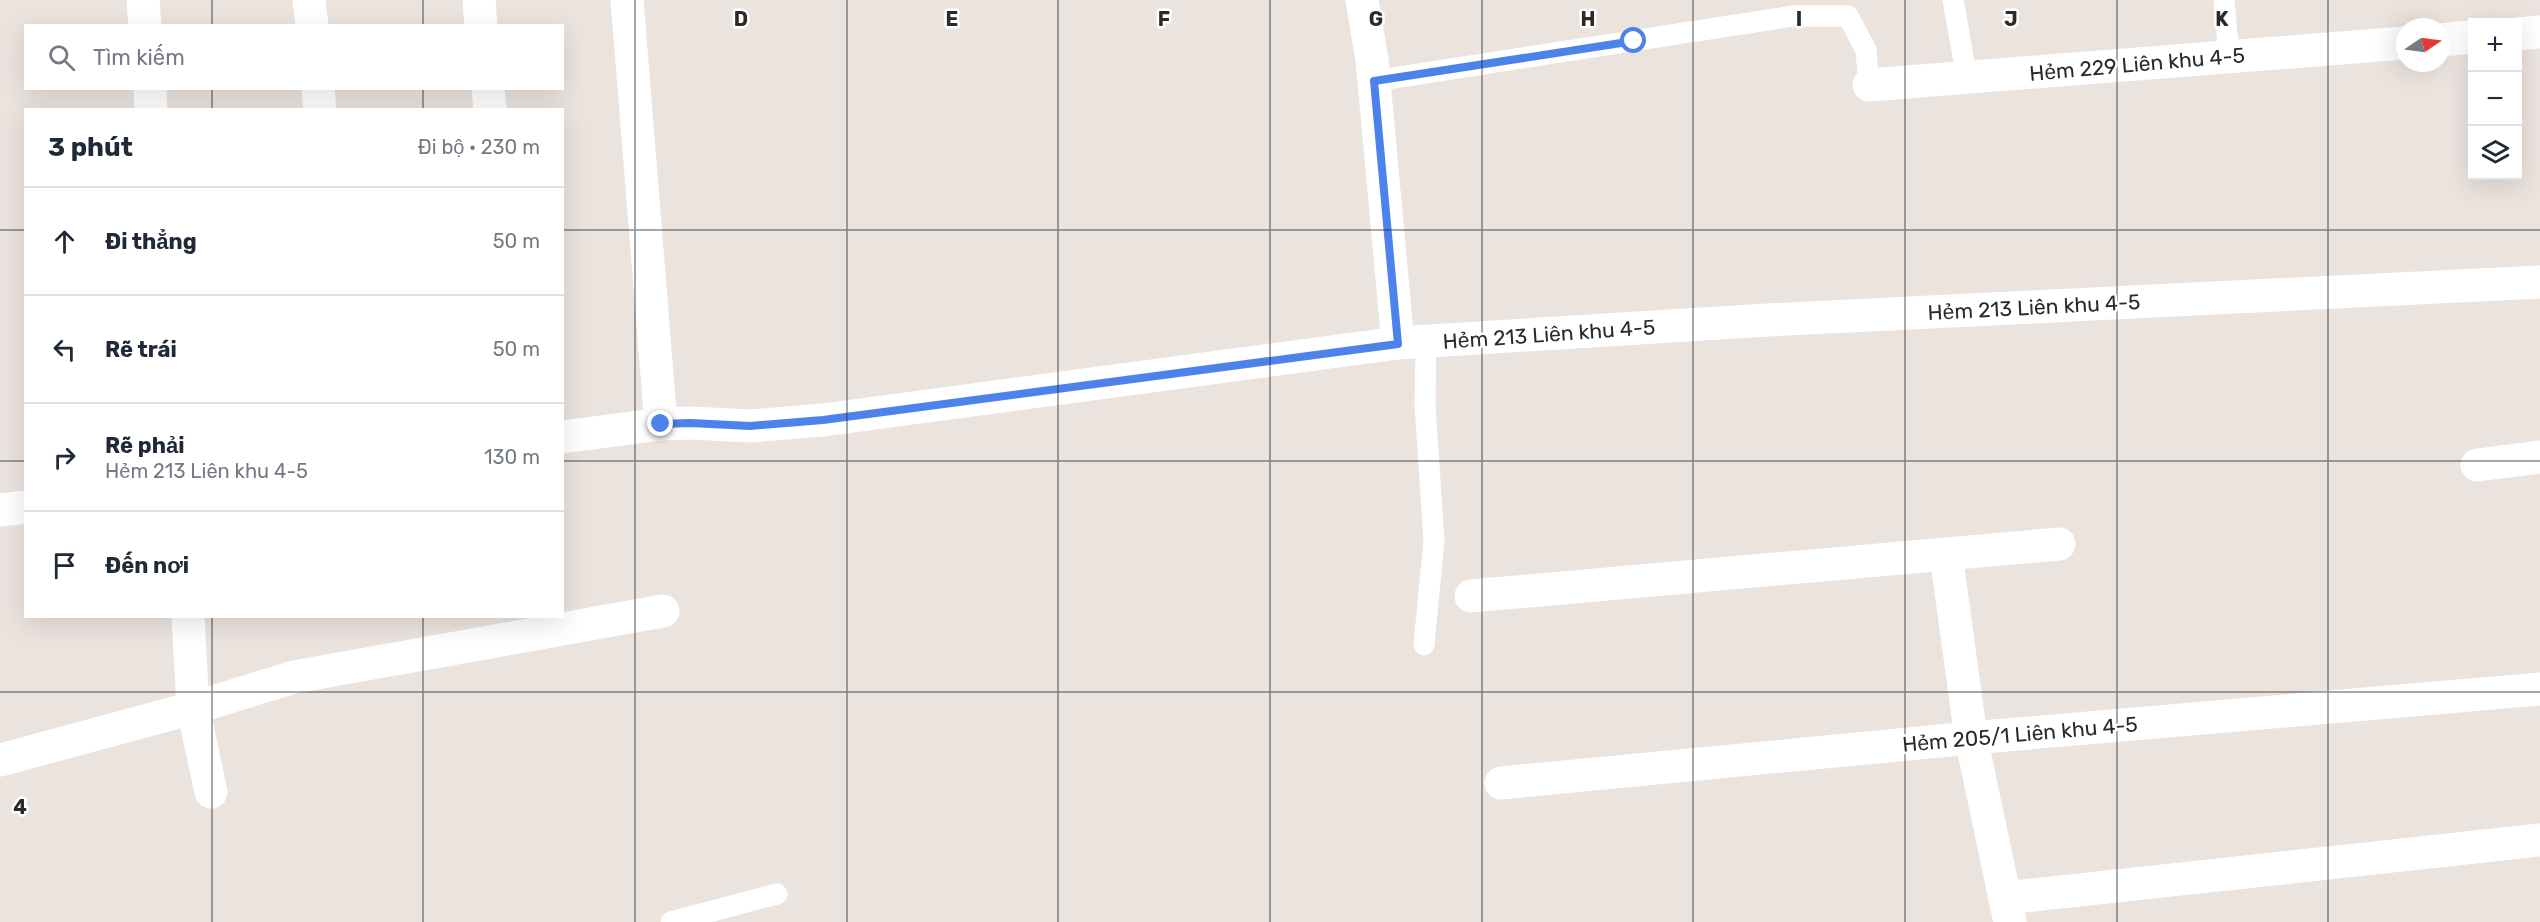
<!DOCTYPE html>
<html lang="vi">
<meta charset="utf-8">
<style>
:root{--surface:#fff;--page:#f2f2f3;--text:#1f2937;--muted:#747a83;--line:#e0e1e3}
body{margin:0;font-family:Rubik,sans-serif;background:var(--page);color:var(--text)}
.controls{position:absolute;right:18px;top:18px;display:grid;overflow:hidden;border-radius:0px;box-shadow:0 6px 24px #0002}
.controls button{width:54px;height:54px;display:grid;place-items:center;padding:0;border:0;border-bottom:2px solid var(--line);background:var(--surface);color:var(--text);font:30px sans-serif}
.compass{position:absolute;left:2396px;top:18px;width:54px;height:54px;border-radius:50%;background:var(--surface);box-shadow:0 6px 24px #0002;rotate:77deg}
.stop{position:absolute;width:18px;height:18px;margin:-14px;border:4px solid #4c82e9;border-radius:50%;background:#fff}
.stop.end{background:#4c82e9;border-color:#fff;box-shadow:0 2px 6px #0008}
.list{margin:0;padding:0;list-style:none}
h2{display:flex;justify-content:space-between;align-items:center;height:78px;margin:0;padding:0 24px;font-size:26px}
h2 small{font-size:20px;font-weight:400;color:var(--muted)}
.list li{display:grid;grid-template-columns:39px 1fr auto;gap:18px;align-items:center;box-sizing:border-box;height:108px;padding:0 24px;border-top:2px solid var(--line)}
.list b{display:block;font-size:22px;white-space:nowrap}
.list p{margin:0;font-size:20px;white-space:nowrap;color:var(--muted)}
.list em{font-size:20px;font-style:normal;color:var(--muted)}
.icon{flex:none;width:33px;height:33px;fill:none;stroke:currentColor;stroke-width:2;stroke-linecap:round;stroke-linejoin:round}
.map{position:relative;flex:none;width:2540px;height:922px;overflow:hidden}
.search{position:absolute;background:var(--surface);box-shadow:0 6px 24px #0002;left:24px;top:24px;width:540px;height:66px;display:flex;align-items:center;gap:15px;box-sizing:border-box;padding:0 21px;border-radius:0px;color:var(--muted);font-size:22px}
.panel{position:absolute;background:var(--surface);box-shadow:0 6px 24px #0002;left:24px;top:108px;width:540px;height:510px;border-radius:0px}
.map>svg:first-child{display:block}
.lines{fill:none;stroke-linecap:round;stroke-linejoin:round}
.service{stroke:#fff;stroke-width:21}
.minor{stroke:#fff;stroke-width:33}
.route{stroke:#4c82e9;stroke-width:8}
.grid{fill:none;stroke:#2a2a2a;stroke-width:1.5;stroke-opacity:0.55}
.labels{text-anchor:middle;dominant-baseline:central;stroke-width:5;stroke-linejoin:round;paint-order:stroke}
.street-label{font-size:21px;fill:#2a2a2a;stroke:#fff}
.grid-label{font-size:20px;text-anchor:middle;font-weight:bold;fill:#2a2a2a;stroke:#fff;stroke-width:5;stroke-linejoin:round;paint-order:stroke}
</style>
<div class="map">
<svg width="2540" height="922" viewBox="0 0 2540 922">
<rect width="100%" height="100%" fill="#ebe3de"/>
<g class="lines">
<g class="service">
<path d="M 1953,0 L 1967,78"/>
<path d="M 2224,0 L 2229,57"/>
<path d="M 1374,81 L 1793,16 L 1848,16 L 1866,50 L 1869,85"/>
<path d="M 1424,645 L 1434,540 L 1425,405 L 1426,342"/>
<path d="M 671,922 L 777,894"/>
</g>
<g class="minor">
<path d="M 143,0 L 145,26"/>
<path d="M 309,0 L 312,26"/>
<path d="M 479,0 L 481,26"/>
<path d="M 627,0 L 661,424"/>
<path d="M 1362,0 L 1372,60 L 1398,343"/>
<path d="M 2518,34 L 2540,32"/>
<path d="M 2441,40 L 2472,37"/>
<path d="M 1869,85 L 2405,43"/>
<path d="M 150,88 L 151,110"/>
<path d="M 318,88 L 320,110"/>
<path d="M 488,88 L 490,110"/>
<path d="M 562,437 L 661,424 L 691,423 L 750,426 L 823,420 L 1398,343 L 1767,320 L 2540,282"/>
<path d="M 2477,465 L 2540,457"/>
<path d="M 0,510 L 26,507"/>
<path d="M 1946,554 L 1971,738 L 2010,922"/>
<path d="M 1471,596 L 2059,544"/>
<path d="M 0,760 L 193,708 L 188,616"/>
<path d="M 1501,783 L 1971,738 L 2540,689"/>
<path d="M 211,792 L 193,708 L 294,677 L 663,611"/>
<path d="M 2005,898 L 2540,840"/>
</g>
</g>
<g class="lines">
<path class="route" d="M 661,424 L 691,423 L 750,426 L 823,420 L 1398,344 L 1374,81 L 1634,41"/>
</g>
<path class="grid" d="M 212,0 L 212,26M 423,0 L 423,26M 635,0 L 635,922M 847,0 L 847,922M 1058,0 L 1058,922M 1270,0 L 1270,922M 1482,0 L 1482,922M 1693,0 L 1693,922M 1905,0 L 1905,922M 2117,0 L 2117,922M 2328,0 L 2328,922M 212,88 L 212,110M 423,88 L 423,110M 0,230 L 26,230M 562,230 L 2540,230M 0,461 L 26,461M 562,461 L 2540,461M 212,616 L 212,922M 423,616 L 423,922M 0,692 L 2540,692"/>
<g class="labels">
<g class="street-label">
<text transform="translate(2137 64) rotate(-5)">Hẻm 229 Liên khu 4-5</text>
<text transform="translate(2034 307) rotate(-3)">Hẻm 213 Liên khu 4-5</text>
<text transform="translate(1549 334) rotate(-4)">Hẻm 213 Liên khu 4-5</text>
<text transform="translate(2020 734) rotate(-5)">Hẻm 205/1 Liên khu 4-5</text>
</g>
</g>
<g class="grid-label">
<text x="741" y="26">D</text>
<text x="952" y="26">E</text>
<text x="1164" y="26">F</text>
<text x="1376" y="26">G</text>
<text x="1588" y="26">H</text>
<text x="1799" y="26">I</text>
<text x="2011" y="26">J</text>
<text x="2222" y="26">K</text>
<text x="20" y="814">4</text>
</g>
</svg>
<div class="controls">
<button>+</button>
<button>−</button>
<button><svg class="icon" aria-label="layers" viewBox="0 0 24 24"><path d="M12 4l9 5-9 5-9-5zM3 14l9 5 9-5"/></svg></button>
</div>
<svg class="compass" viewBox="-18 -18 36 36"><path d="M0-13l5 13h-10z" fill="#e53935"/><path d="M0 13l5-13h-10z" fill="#747a83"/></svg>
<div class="stop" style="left:1634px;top:41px"></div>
<div class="stop end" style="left:661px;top:424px"></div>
<div class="search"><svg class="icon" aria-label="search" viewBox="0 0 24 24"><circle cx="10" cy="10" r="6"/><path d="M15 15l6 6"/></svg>Tìm kiếm</div>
<section class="panel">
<h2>3 phút<small>Đi bộ · 230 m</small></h2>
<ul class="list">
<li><svg class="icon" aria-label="ahead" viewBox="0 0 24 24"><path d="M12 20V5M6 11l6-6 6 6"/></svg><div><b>Đi thẳng</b></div><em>50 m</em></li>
<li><svg class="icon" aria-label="left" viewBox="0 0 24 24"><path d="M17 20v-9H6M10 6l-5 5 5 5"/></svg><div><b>Rẽ trái</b></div><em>50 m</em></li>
<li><svg class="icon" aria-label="right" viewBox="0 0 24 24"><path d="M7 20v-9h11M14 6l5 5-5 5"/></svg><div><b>Rẽ phải</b><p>Hẻm 213 Liên khu 4-5</p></div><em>130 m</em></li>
<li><svg class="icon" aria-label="arrive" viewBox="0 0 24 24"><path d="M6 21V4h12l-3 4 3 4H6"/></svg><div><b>Đến nơi</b></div></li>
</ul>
</section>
</div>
